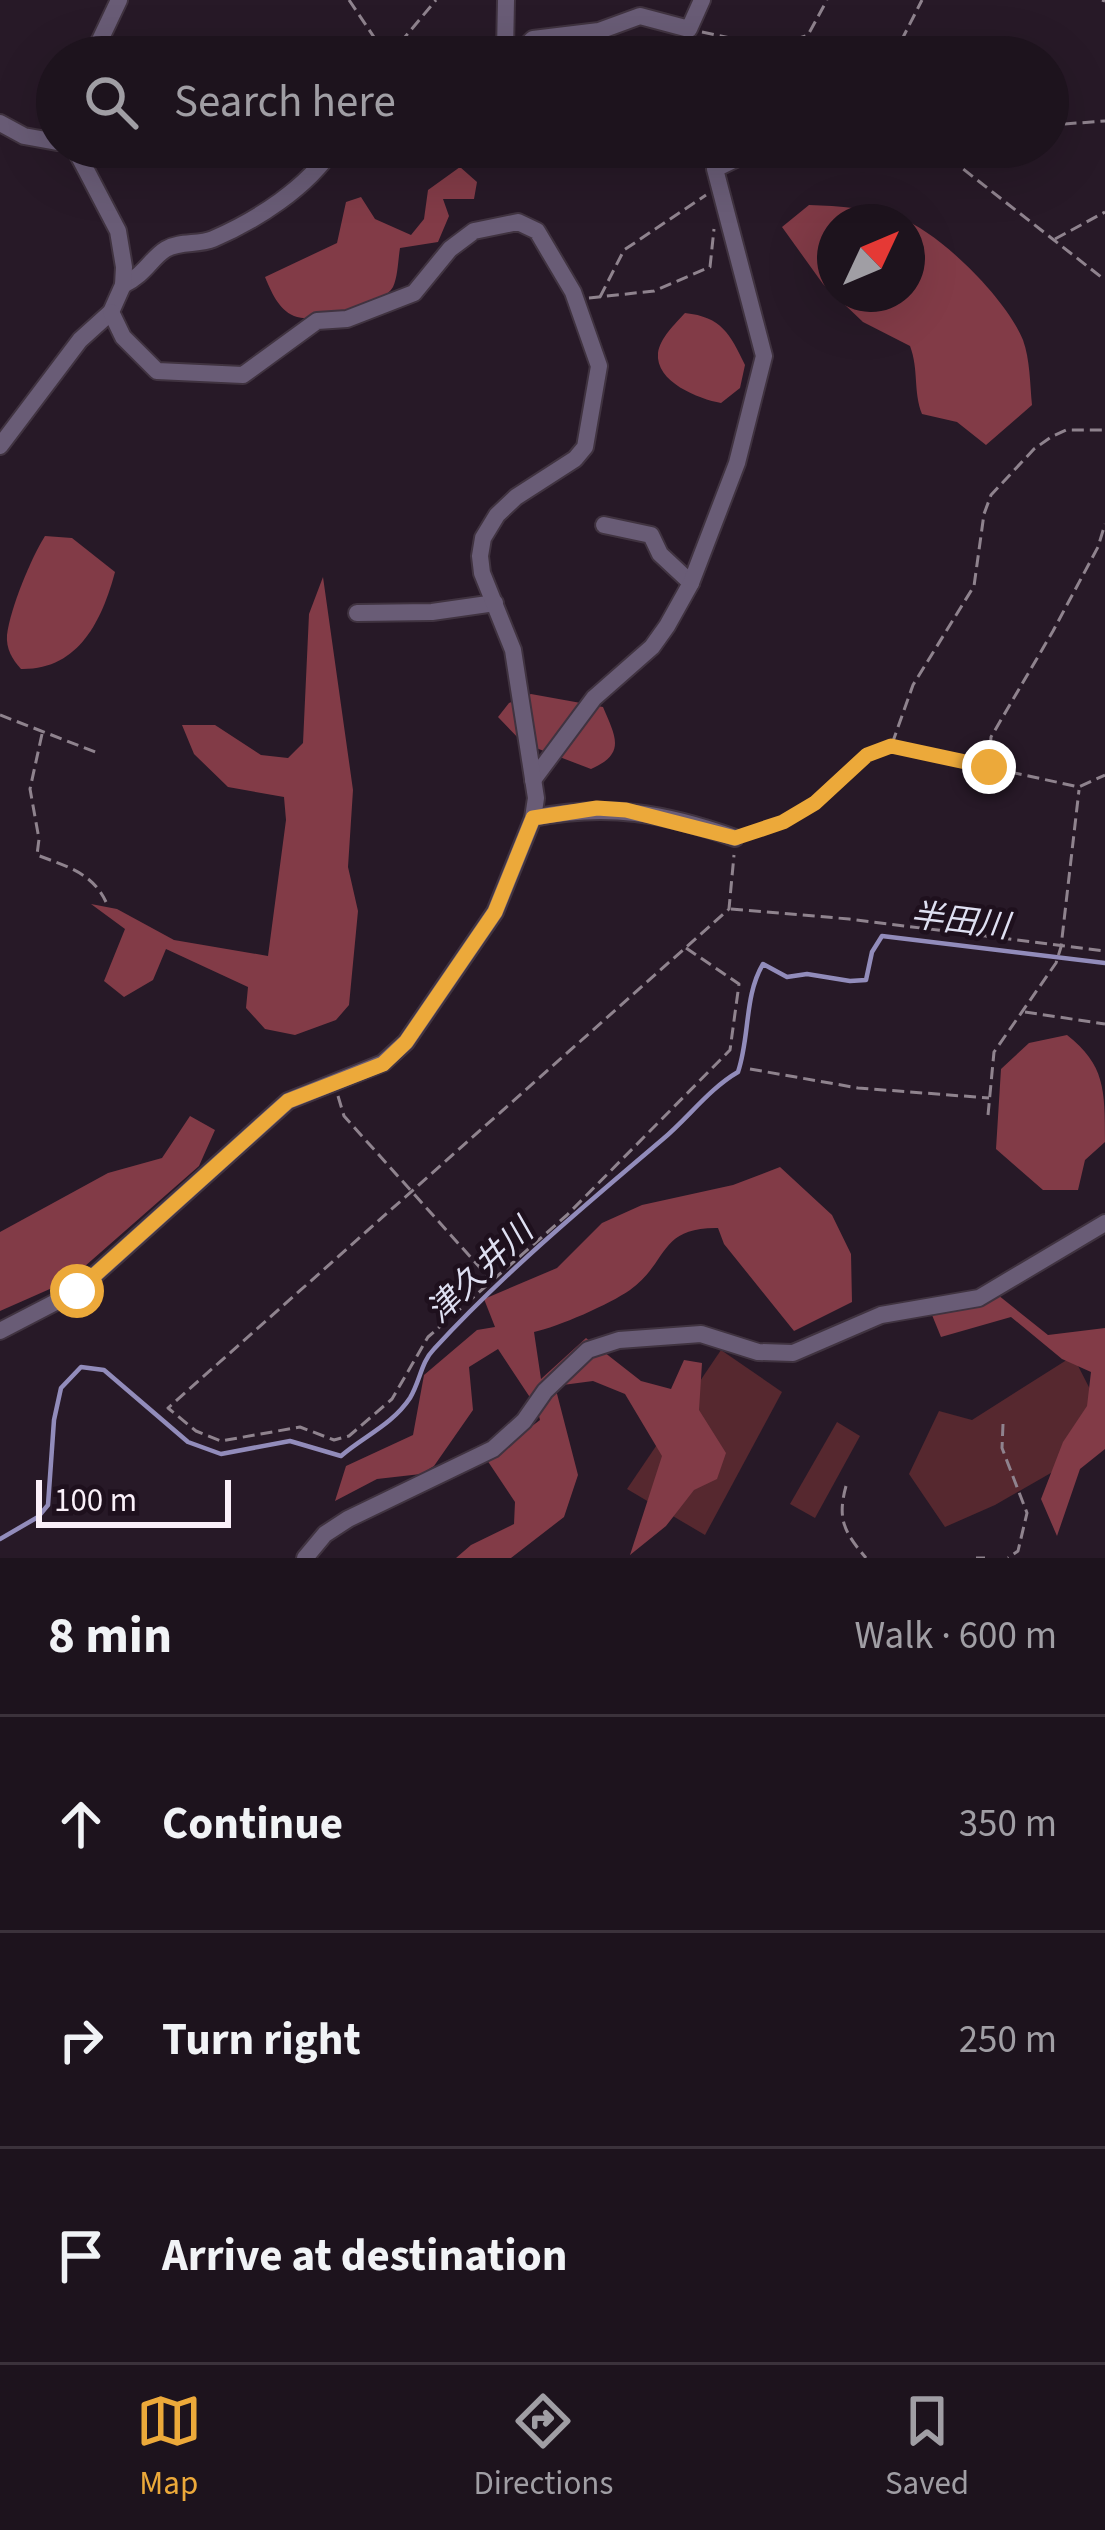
<!DOCTYPE html>
<meta charset="utf-8">
<style>
:root{--surface:#1d131d;--page:#2a202a;--text:#f1f3f6;--muted:#a09ea4;--line:#3b323b;--accent:#eca93a}
body{margin:0;font-family:"Source Sans 3","Noto Sans JP",sans-serif;background:var(--page);color:var(--text)}
.compass{position:absolute;left:817px;top:204px;width:108px;height:108px;border-radius:50%;background:var(--surface);box-shadow:0 12px 48px #0002;rotate:46deg}
.scale{position:absolute;left:36px;bottom:30px;width:195px;box-sizing:border-box;padding-left:12px;border:6px solid #faf0f9;border-top:0;font-size:33px;line-height:42px;white-space:nowrap;color:#faf0f9;-webkit-text-stroke:9px #1e101d;paint-order:stroke}
.stop{position:absolute;width:36px;height:36px;margin:-27px;border:9px solid #eca93a;border-radius:50%;background:#fff}
.stop.end{background:#eca93a;border-color:#fff;box-shadow:0 3px 12px #0008}
.list{margin:0;padding:0;list-style:none}
h2{display:flex;justify-content:space-between;align-items:center;height:156px;margin:0;padding:0 48px;font-size:51px}
h2 small{font-size:39px;font-weight:400;color:var(--muted)}
.list li{display:grid;grid-template-columns:78px 1fr auto;gap:36px;align-items:center;box-sizing:border-box;height:216px;padding:0 48px;border-top:3px solid var(--line)}
.list b{display:block;font-size:45px;white-space:nowrap}
.list em{font-size:39px;font-style:normal;color:var(--muted)}
.icon{flex:none;width:66px;height:66px;fill:none;stroke:currentColor;stroke-width:2;stroke-linecap:round;stroke-linejoin:round}
.map{position:relative;flex:none;width:1105px;height:1558px;overflow:hidden}
.search{position:absolute;background:var(--surface);box-shadow:0 12px 48px #0002;left:36px;right:36px;top:36px;height:132px;display:flex;align-items:center;gap:30px;box-sizing:border-box;padding:0 42px;border-radius:66px;color:var(--muted);font-size:45px}
.sheet{height:804px;background:var(--surface)}
nav{display:flex;justify-content:space-around;align-items:center;box-sizing:border-box;height:168px;border-top:3px solid var(--line);background:var(--surface);font-size:33px;color:var(--muted)}
nav a{display:grid;justify-items:center;gap:6px}
nav .on{color:var(--accent)}
.map>svg:first-child{display:block}
.green{fill:#56282f}
.forest{fill:#823b47;fill-rule:evenodd}
.lines{fill:none;stroke-linecap:round;stroke-linejoin:round}
.stream{stroke:#928cbb;stroke-width:4.5}
.minor-casing{stroke:#403340;stroke-width:20}
.path{stroke:#8f838e;stroke-width:3;stroke-dasharray:12 6;stroke-linecap:butt}
.minor{stroke:#695c76;stroke-width:16}
.route{stroke:#eca93a;stroke-width:15}
.labels{text-anchor:middle;dominant-baseline:central;stroke-width:9;stroke-linejoin:round;paint-order:stroke}
.water-label{font-size:33px;font-style:italic;fill:#dedff1;stroke:#1e101d}
</style>
<div class="map">
<svg width="1105" height="1558" viewBox="0 0 1105 1558">
<rect width="100%" height="100%" fill="#271927"/>
<g class="green">
<path d="M 721,1350 L 782,1392 L 705,1535 L 627,1489 Z"/>
<path d="M 1073,1356 L 1094,1397 L 1063,1466 L 995,1505 L 945,1527 L 909,1474 L 939,1411 L 972,1420 Z"/>
<path d="M 837,1422 L 860,1436 L 815,1518 L 790,1504 Z"/>
</g>
<g class="forest">
<path d="M 460,167 L 477,182 L 474,199 L 443,199 L 449,216 L 438,242 L 400,248 C 398,260 398,276 393,287 C 382,307 315,325 294,316 C 278,309 271,291 265,277 L 337,243 L 346,202 L 361,197 L 375,219 L 411,235 L 424,219 L 428,190 Z"/>
<path d="M 809,205 C 840,206 870,208 900,218 C 941,233 1007,300 1023,340 C 1030,359 1030,384 1032,405 L 986,445 L 957,422 L 922,414 C 913,391 919,370 910,346 L 863,322 L 823,284 L 782,227 ZM 835,222 L 907,222 L 907,294 L 835,294 Z"/>
<path d="M 685,313 C 722,317 730,334 745,365 L 740,388 L 721,403 C 699,399 655,382 658,353 C 660,338 675,324 685,313 Z"/>
<path d="M 45,536 L 72,538 L 115,572 C 102,620 79,670 21,669 C 12,659 6,649 7,635 C 10,609 31,558 45,536 Z"/>
<path d="M 323,577 L 353,790 L 348,867 L 358,911 L 349,1005 L 336,1020 L 295,1035 L 265,1029 L 246,1008 L 248,987 L 166,949 L 153,980 L 124,997 L 104,981 L 125,929 L 91,904 L 117,909 L 174,940 L 268,956 L 286,820 L 284,797 L 228,787 L 194,754 L 182,725 L 215,725 L 261,755 L 288,758 L 303,743 L 309,614 Z"/>
<path d="M 531,694 L 603,707 C 615,736 627,753 591,769 L 523,743 L 498,717 L 509,703 Z"/>
<path d="M 1067,1035 C 1105,1065 1105,1089 1105,1142 L 1085,1160 L 1078,1190 L 1043,1190 L 996,1149 L 1001,1069 L 1029,1043 Z"/>
<path d="M 190,1116 L 215,1130 L 199,1166 L 68,1281 L 0,1311 L 0,1232 L 108,1173 L 162,1158 Z"/>
<path d="M 780,1167 L 832,1215 L 851,1254 L 852,1302 L 794,1331 L 724,1244 L 718,1228 C 658,1227 669,1262 630,1290 C 610,1304 558,1327 534,1332 L 541,1379 L 586,1338 L 641,1381 L 671,1389 L 684,1360 L 702,1363 L 699,1410 L 726,1453 L 717,1479 L 694,1490 L 666,1526 L 630,1555 L 662,1456 L 625,1394 L 593,1381 L 555,1386 L 578,1475 L 564,1517 L 511,1558 L 456,1558 L 471,1545 L 514,1524 L 515,1502 L 487,1460 L 540,1420 L 537,1408 L 498,1349 L 469,1367 L 473,1410 L 434,1466 L 421,1474 L 377,1479 L 335,1501 L 346,1466 L 413,1435 L 424,1375 L 477,1330 L 495,1327 L 484,1299 L 557,1268 L 602,1223 L 642,1205 L 733,1185 Z"/>
<path d="M 993,1291 L 1048,1335 L 1105,1328 L 1105,1449 L 1080,1469 L 1057,1536 L 1041,1499 L 1063,1442 L 1087,1406 L 1091,1372 L 1062,1359 L 1011,1317 L 941,1337 L 932,1315 Z"/>
</g>
<g class="lines">
<path class="stream" d="M 0,1539 L 38,1517 L 48,1505 L 54,1420 L 61,1388 L 81,1367 L 104,1370 L 188,1442 L 221,1454 L 290,1441 L 341,1456 C 364,1436 392,1425 410,1398 C 420,1382 421,1362 434,1349 C 505,1272 584,1206 663,1139 C 688,1118 710,1088 738,1072 C 750,1037 744,996 763,964 L 787,977 L 807,974 L 850,981 L 866,980 L 872,952 L 882,936 L 1105,963"/>
<g class="minor-casing">
<g id="minor">
<path d="M 505,51 L 506,0"/>
<path d="M 92,57 L 119,0"/>
<path d="M 388,57 L 394,57"/>
<path d="M 494,57 L 505,51 L 521,51 L 533,39 L 599,31 L 640,16 L 689,29 L 702,0"/>
<path d="M 0,123 L 24,136 L 57,142"/>
<path d="M 123,285 C 146,274 151,258 166,249 C 180,241 199,245 213,239 C 257,220 307,188 334,147"/>
<path d="M 0,446 L 80,340 L 111,312 L 123,285 L 124,267 L 118,231 L 74,147"/>
<path d="M 604,525 L 651,535 L 660,554 L 691,583"/>
<path d="M 357,613 L 432,612 L 495,603"/>
<path d="M 533,780 L 594,698 L 652,647 L 667,626 L 691,583 L 737,463 L 764,356 L 715,169 L 760,147"/>
<path d="M 533,818 C 607,803 665,813 735,838"/>
<path d="M 0,1331 L 77,1291 L 288,1101 L 383,1063 L 406,1042 L 495,912 L 533,818 L 536,798 L 513,650 L 482,573 L 480,556 L 483,538 L 497,515 L 516,497 L 575,459 L 585,447 L 599,366 L 573,292 L 537,231 L 518,222 L 474,231 L 450,249 L 414,293 L 347,319 L 317,321 L 243,375 L 157,371 L 123,337 L 111,312"/>
<path d="M 305,1558 L 325,1534 L 348,1519 L 493,1449 L 524,1421 L 545,1391 L 588,1350 L 619,1340 L 701,1334 L 758,1352 L 793,1353 L 881,1315 L 979,1298 L 1105,1223"/>
</g>
</g>
<g class="path">
<path d="M 349,0 L 378,43"/>
<path d="M 1102,0 L 1105,1"/>
<path d="M 702,32 L 769,46"/>
<path d="M 400,43 L 436,0"/>
<path d="M 743,57 L 808,35 L 827,0"/>
<path d="M 893,57 L 922,0"/>
<path d="M 1048,117 L 1064,124 L 1105,121"/>
<path d="M 935,147 L 1105,280"/>
<path d="M 1055,239 L 1105,212"/>
<path d="M 600,297 L 624,250 L 706,195"/>
<path d="M 589,298 L 654,291 L 710,267 L 714,229"/>
<path d="M 0,715 L 98,753"/>
<path d="M 42,734 L 30,789 L 39,839 L 37,855 C 65,866 92,872 106,902"/>
<path d="M 892,744 L 913,685 L 974,586 L 984,514 L 991,495 L 1034,449 L 1051,437 L 1066,430 L 1105,430"/>
<path d="M 989,765 L 991,737 L 1053,631 L 1098,547 L 1105,524"/>
<path d="M 751,833 C 773,826 794,817 813,804 C 841,784 858,759 891,746 L 1079,787 L 1105,775"/>
<path d="M 731,909 L 849,919 L 1105,951"/>
<path d="M 686,948 L 739,984 L 730,1050 L 567,1215 L 428,1337 L 392,1399 L 349,1436 L 334,1440 L 300,1427 L 221,1441 L 196,1431 L 168,1408 L 729,909 L 734,855"/>
<path d="M 1025,1012 L 1105,1024"/>
<path d="M 750,1069 L 858,1088 L 989,1098"/>
<path d="M 338,1096 L 344,1116 L 492,1281"/>
<path d="M 988,1115 L 994,1052 L 1056,963 L 1061,947 L 1079,790"/>
<path d="M 1003,1424 L 1002,1448 L 1027,1513 L 1018,1551 L 1008,1558"/>
<path d="M 846,1486 C 837,1519 844,1532 866,1558"/>
<path d="M 976,1558 L 985,1558"/>
</g>
<use href="#minor" class="minor"/>
</g>
<g class="lines">
<path class="route" d="M 77,1291 L 288,1101 L 383,1064 L 406,1042 L 495,912 L 533,818 L 597,808 L 626,810 L 735,838 L 783,822 L 815,803 L 867,755 L 891,746 L 989,767"/>
</g>
<g class="labels">
<g class="water-label">
<text transform="translate(960 921) rotate(7)">半田川</text>
<text transform="translate(480 1271) rotate(-44)">津久井川</text>
</g>
</g>
</svg>
<svg class="compass" viewBox="-18 -18 36 36"><path d="M0-13l5 13h-10z" fill="#e53935"/><path d="M0 13l5-13h-10z" fill="#a09ea4"/></svg>
<div class="scale">100 m</div>
<div class="stop" style="left:77px;top:1291px"></div>
<div class="stop end" style="left:989px;top:767px"></div>
<div class="search"><svg class="icon" aria-label="search" viewBox="0 0 24 24"><circle cx="10" cy="10" r="6"/><path d="M15 15l6 6"/></svg>Search here</div>
</div>
<section class="sheet">
<h2>8 min<small>Walk · 600 m</small></h2>
<ul class="list">
<li><svg class="icon" aria-label="ahead" viewBox="0 0 24 24"><path d="M12 20V5M6 11l6-6 6 6"/></svg><div><b>Continue</b></div><em>350 m</em></li>
<li><svg class="icon" aria-label="right" viewBox="0 0 24 24"><path d="M7 20v-9h11M14 6l5 5-5 5"/></svg><div><b>Turn right</b></div><em>250 m</em></li>
<li><svg class="icon" aria-label="arrive" viewBox="0 0 24 24"><path d="M6 21V4h12l-3 4 3 4H6"/></svg><div><b>Arrive at destination</b></div></li>
</ul>
</section>
<nav>
<a class="on"><svg class="icon" aria-label="map" viewBox="0 0 24 24"><path d="M3 6l6-2 6 2 6-2v14l-6 2-6-2-6 2zM9 4v14M15 6v14"/></svg>Map</a>
<a><svg class="icon" aria-label="directions" viewBox="0 0 24 24"><path d="M12 3l9 9-9 9-9-9zM9 14v-3h6M13 9l2 2-2 2"/></svg>Directions</a>
<a><svg class="icon" aria-label="saved" viewBox="0 0 24 24"><path d="M7 4h10v16l-5-4-5 4z"/></svg>Saved</a>
</nav>
